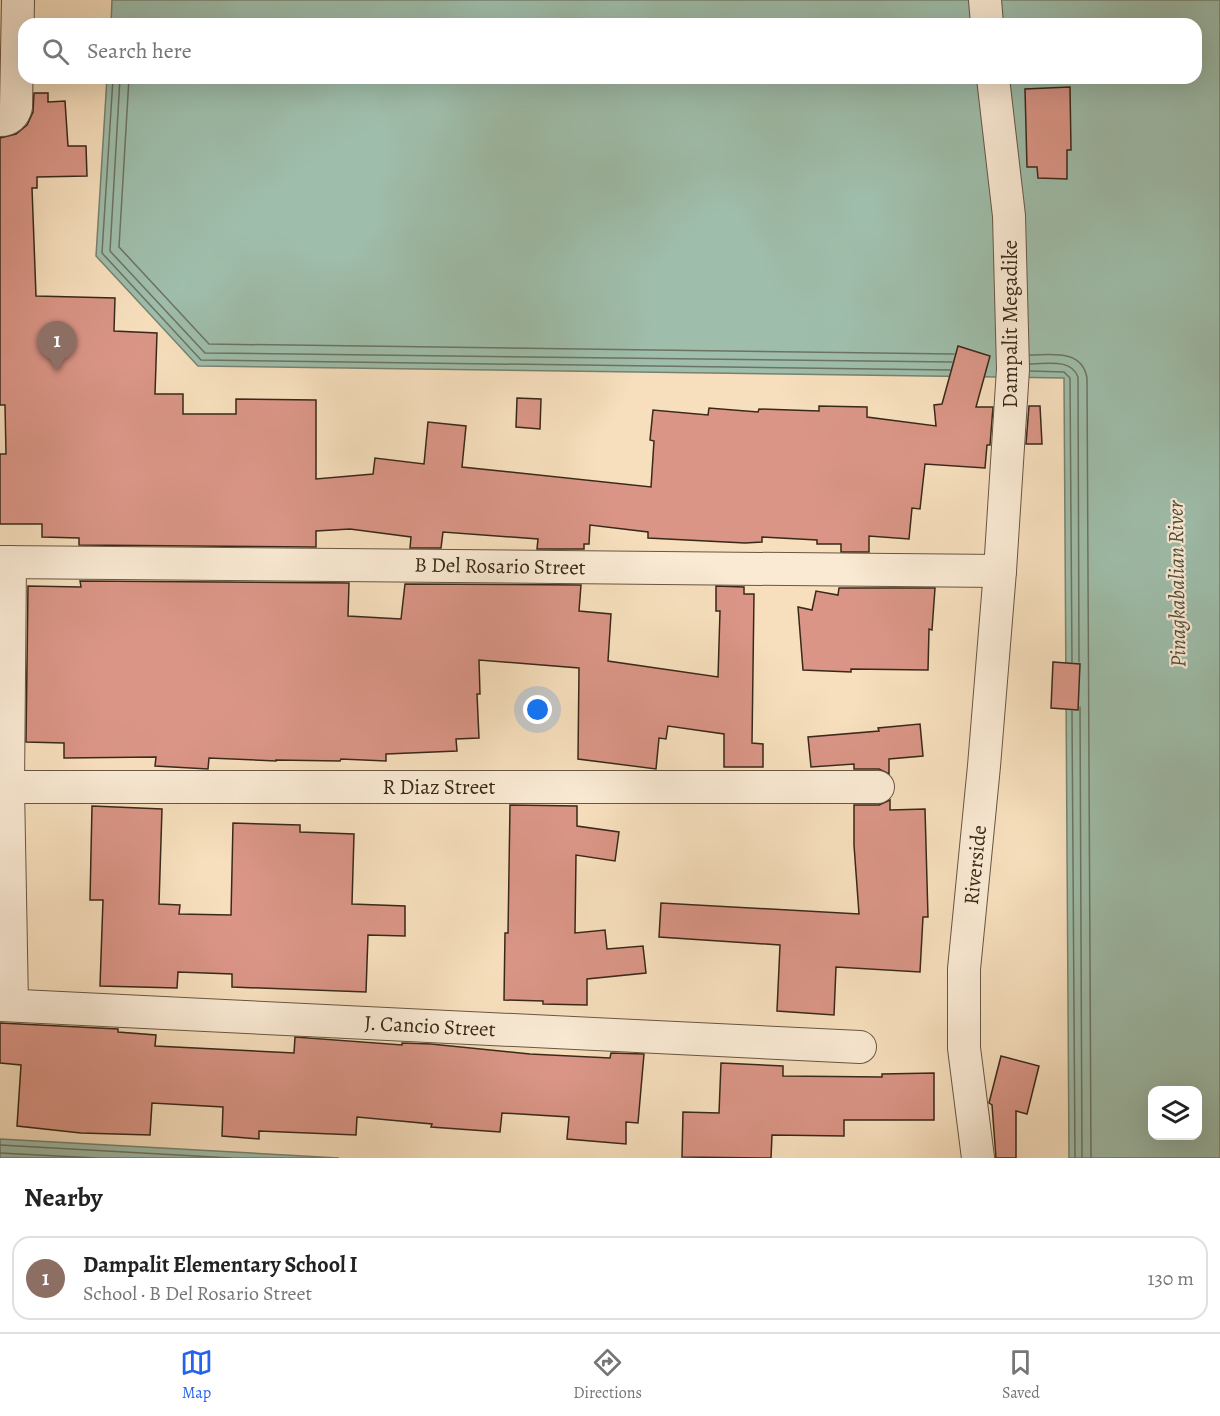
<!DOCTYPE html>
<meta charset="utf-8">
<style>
:root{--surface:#fff;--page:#f6f6f6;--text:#222;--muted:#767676;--line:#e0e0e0;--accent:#2563eb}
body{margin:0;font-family:Alegreya,serif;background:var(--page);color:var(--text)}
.controls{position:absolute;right:18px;bottom:18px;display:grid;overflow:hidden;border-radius:12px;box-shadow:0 6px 24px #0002}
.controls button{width:54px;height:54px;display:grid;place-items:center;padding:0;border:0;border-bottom:2px solid var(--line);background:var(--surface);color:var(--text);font:30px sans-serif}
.you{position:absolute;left:538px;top:710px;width:21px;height:21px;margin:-15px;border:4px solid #fff;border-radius:50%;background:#1a73e8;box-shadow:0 0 0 9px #1a73e833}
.badge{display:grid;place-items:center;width:39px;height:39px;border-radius:50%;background:var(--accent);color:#fff;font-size:20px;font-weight:700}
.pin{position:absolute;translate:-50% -50px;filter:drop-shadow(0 2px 3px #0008)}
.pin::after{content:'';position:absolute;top:32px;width:21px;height:18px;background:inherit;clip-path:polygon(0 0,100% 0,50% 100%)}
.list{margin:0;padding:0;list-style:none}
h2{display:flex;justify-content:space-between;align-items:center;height:78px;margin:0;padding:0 24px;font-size:26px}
h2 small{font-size:20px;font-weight:400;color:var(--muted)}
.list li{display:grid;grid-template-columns:39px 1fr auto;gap:18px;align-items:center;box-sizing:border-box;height:84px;margin:0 12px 12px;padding:0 12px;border:2px solid var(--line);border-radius:18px}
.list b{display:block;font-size:22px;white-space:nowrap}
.list p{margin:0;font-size:20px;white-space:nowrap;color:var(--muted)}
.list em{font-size:20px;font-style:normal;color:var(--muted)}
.icon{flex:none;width:33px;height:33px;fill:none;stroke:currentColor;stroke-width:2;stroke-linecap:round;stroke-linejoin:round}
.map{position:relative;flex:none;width:1220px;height:1158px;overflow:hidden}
.search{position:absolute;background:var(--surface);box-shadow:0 6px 24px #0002;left:18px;right:18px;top:18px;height:66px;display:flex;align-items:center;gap:15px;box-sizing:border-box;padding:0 21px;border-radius:18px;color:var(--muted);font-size:22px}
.sheet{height:174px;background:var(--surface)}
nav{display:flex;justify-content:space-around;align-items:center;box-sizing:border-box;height:84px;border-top:2px solid var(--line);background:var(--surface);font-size:16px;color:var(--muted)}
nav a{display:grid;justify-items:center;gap:3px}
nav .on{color:var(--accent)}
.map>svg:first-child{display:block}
.water{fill:#9ebdaa;stroke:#768270;stroke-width:1.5;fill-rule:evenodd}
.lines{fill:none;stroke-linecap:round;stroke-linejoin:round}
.shore{stroke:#6c7362;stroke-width:1.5}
.building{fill:#da9586;stroke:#392919;stroke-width:1.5}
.minor-casing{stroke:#685642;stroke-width:34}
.minor{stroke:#faead4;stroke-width:32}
.labels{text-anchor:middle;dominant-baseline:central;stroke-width:4.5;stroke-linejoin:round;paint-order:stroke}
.street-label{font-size:21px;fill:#392919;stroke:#faead4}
.water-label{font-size:22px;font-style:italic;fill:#524e3d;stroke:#faead4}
</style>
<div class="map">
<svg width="1220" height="1158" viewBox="0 0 1220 1158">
<rect width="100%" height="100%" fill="#f7dfbd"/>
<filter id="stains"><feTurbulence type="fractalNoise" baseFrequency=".00333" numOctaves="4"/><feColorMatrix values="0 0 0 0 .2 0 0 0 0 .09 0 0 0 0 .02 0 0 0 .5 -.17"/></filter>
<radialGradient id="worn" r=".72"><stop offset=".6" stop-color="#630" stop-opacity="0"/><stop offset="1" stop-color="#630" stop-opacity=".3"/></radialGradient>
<g class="water">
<path d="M 112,0 L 1220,0 L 1220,1158 L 1069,1158 L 1064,378 L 198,366 L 96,256 L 107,78 L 1196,78 L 1196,24 L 111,24 ZM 1152,1090 L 1198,1090 L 1198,1136 L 1152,1136 Z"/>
<path d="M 0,1139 L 339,1158 L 0,1158 Z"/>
</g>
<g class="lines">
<g class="shore">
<path d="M 113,78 L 102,253 L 201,360 L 950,370"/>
<path d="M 120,78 L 110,251 L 205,353 L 952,362"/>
<path d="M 129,78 L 119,247 L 209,344 L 954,354"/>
<path d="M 1030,355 C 1052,355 1082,349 1087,378 L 1091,1158"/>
<path d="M 1030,364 C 1046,364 1071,358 1078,377 L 1079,662"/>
<path d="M 1030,371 L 1064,372 L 1070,378 L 1072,662"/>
<path d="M 1080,707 L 1082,1158"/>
<path d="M 1072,711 L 1075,1158"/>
<path d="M 0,1145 L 231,1158"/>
<path d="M 0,1153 L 96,1158"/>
</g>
</g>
<g class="building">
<path d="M 1070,87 L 1071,150 L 1067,150 L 1067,179 L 1038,178 L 1037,167 L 1027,167 L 1025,89 Z"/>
<path d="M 34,93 L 48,93 L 48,102 L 65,101 L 68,146 L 86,146 L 87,176 L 37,177 L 37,188 L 32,188 L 36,296 L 115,298 L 114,331 L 157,333 L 155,394 L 183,394 L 183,414 L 236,414 L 236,399 L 316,400 L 316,479 L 373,474 L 375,458 L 424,464 L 428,422 L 466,426 L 462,467 L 651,487 L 654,441 L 650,440 L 653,410 L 708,415 L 709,408 L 758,412 L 759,409 L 819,411 L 819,406 L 867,407 L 867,417 L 936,426 L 934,405 L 942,404 L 958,346 L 990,356 L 976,407 L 993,407 L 990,445 L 987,445 L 985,468 L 925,464 L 920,509 L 912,508 L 909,539 L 869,536 L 869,552 L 841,552 L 841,544 L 817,544 L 817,540 L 762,537 L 762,542 L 745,543 L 648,538 L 648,532 L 590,525 L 589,544 L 584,544 L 584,549 L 537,549 L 538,539 L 443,532 L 441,548 L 410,548 L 411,537 L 350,529 L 316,531 L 316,547 L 79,545 L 79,538 L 42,537 L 42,524 L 0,524 L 0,454 L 6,454 L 5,405 L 0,405 L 0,138 L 16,134 L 27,125 L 33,112 Z"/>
<path d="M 517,398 L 541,399 L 540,429 L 516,427 Z"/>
<path d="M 1029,406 L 1040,406 L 1042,444 L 1026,444 Z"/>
<path d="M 80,581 L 349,583 L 348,616 L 401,619 L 405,584 L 581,585 L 579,611 L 611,614 L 608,661 L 718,677 L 720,611 L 716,611 L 716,586 L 744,587 L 744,594 L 754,594 L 752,743 L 763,744 L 763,767 L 724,767 L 724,734 L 668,726 L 666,739 L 659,738 L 656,769 L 578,759 L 579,668 L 479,660 L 480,694 L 477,694 L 479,738 L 456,739 L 457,751 L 386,754 L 386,761 L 341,759 L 340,761 L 276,760 L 276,761 L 209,758 L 208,769 L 155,766 L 156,757 L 64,758 L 64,743 L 26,742 L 28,586 L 81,587 Z"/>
<path d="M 839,588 L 935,588 L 932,630 L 929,629 L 928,670 L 851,669 L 851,672 L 803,670 L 798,607 L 812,610 L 816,591 L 838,595 Z"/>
<path d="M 1053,662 L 1080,664 L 1078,710 L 1051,708 Z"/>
<path d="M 920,724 L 923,756 L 889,759 L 889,774 L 879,769 L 854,769 L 854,764 L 811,767 L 808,737 L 879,731 L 878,728 Z"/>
<path d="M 890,800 L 890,810 L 925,809 L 928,917 L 923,917 L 920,972 L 836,967 L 834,1015 L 777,1011 L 780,945 L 659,937 L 661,903 L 859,914 L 854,845 L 854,805 L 879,805 Z"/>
<path d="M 510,805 L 577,806 L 577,826 L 619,832 L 615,861 L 576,855 L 575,933 L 605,930 L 607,949 L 643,946 L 646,973 L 587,979 L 587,1005 L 543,1004 L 543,1001 L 504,1000 L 505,933 L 508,933 Z"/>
<path d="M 92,806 L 162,809 L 159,904 L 180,905 L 179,914 L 231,915 L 233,823 L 300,825 L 300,832 L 354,834 L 352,904 L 405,906 L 405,936 L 368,935 L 366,992 L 232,987 L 232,974 L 178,972 L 177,988 L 100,986 L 103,900 L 90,900 Z"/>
<path d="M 0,1023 L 118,1029 L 118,1032 L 156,1035 L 155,1046 L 294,1053 L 295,1037 L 402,1045 L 402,1043 L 431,1044 L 530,1054 L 610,1058 L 611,1053 L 644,1054 L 638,1123 L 626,1122 L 626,1144 L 567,1139 L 569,1117 L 502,1113 L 500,1132 L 431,1127 L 432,1124 L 357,1117 L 356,1135 L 259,1131 L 259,1139 L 222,1136 L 223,1107 L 152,1103 L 150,1135 L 81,1133 L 17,1126 L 21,1065 L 0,1063 Z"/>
<path d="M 1001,1056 L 1039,1066 L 1027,1114 L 1016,1111 L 1016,1158 L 996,1158 L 992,1105 L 989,1103 Z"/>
<path d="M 721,1063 L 783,1066 L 783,1076 L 882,1077 L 882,1074 L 934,1073 L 934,1120 L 844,1120 L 844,1136 L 772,1135 L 771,1158 L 682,1157 L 683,1112 L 719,1113 Z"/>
</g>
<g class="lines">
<g class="minor-casing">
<g id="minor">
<path d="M 985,0 L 987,24"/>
<path d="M 0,120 C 9,120 14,115 16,107 L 18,0"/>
<path d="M 0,562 L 1000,571"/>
<path d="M 10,562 L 8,787 L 12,1005"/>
<path d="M 0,787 L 878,787"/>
<path d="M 0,1005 L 860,1047"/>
<path d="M 978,1158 L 964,1048 L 964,969 L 984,766 L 1000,571 L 1013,369 L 1009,216 L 993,78"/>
</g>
</g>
<use href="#minor" class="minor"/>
</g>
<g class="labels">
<g class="street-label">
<text transform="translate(1010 324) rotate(-90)">Dampalit Megadike</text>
<text transform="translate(500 566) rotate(1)">B Del Rosario Street</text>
<text x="439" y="787">R Diaz Street</text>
<text transform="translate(975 865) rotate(-84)">Riverside</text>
<text transform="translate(430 1026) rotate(3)">J. Cancio Street</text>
</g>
<g class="water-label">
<text transform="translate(1177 584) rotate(-91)">Pinagkabalian River</text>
</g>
</g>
<rect width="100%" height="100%" filter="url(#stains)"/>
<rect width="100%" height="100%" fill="url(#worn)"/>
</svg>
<div class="controls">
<button><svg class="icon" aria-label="layers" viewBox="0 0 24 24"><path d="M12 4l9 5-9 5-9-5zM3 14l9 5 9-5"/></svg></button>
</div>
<div class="you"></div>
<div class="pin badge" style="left:57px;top:371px;background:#8d6e63">1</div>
<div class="search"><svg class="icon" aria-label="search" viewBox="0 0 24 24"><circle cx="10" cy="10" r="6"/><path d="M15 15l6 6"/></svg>Search here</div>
</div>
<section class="sheet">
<h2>Nearby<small></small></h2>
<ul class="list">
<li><span class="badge" style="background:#8d6e63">1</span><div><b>Dampalit Elementary School I</b><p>School · B Del Rosario Street</p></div><em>130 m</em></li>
</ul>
</section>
<nav>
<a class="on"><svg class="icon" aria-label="map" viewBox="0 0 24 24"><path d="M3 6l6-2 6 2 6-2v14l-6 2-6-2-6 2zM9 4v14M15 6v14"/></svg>Map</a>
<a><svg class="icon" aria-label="directions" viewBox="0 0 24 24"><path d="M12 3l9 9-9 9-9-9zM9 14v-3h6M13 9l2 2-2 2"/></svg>Directions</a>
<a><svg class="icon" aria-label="saved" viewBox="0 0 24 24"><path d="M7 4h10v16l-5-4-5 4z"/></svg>Saved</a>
</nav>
